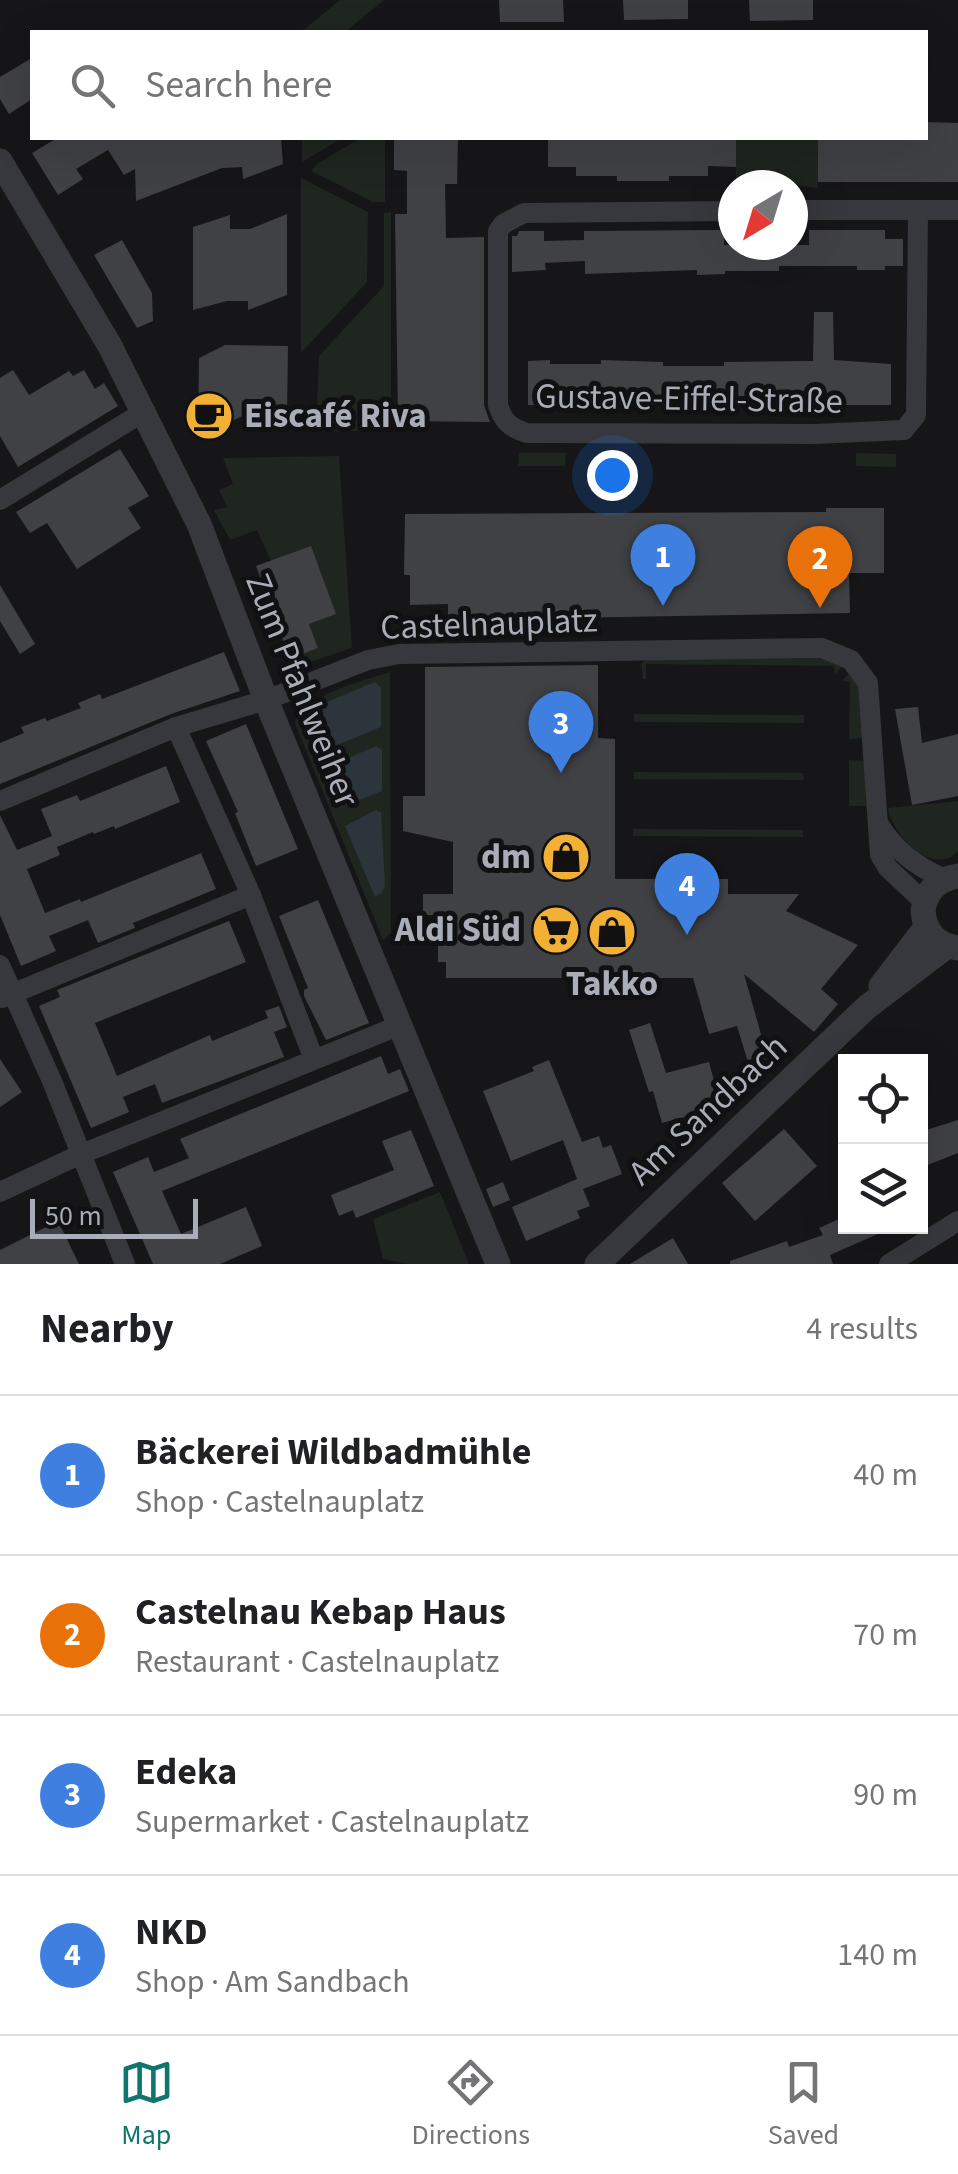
<!DOCTYPE html>
<meta charset="utf-8">
<style>
:root{--surface:#fff;--page:#f2f2f2;--text:#202124;--muted:#757577;--line:#e0e0e0;--accent:#0f766e}
body{margin:0;font-family:"Source Sans 3",sans-serif;background:var(--page);color:var(--text)}
.controls{position:absolute;right:30px;bottom:30px;display:grid;overflow:hidden;border-radius:0px;box-shadow:0 10px 40px #0002}
.controls button{width:90px;height:90px;display:grid;place-items:center;padding:0;border:0;border-bottom:2px solid var(--line);background:var(--surface);color:var(--text);font:50px sans-serif}
.compass{position:absolute;left:718px;top:170px;width:90px;height:90px;border-radius:50%;background:var(--surface);box-shadow:0 10px 40px #0002;rotate:218deg}
.scale{position:absolute;left:30px;bottom:25px;width:168px;box-sizing:border-box;padding-left:10px;border:5px solid #a8adb8;border-top:0;font-size:28px;line-height:35px;white-space:nowrap;color:#a8adb8;-webkit-text-stroke:8px #111113;paint-order:stroke}
.you{position:absolute;left:612px;top:475px;width:35px;height:35px;margin:-25px;border:8px solid #fff;border-radius:50%;background:#1a73e8;box-shadow:0 0 0 15px #1a73e833}
.badge{display:grid;place-items:center;width:65px;height:65px;border-radius:50%;background:var(--accent);color:#fff;font-size:32px;font-weight:700}
.pin{position:absolute;translate:-50% -82px;filter:drop-shadow(0 2px 5px #0008)}
.pin::after{content:'';position:absolute;top:52px;width:35px;height:30px;background:inherit;clip-path:polygon(0 0,100% 0,50% 100%)}
.list{margin:0;padding:0;list-style:none}
h2{display:flex;justify-content:space-between;align-items:center;height:130px;margin:0;padding:0 40px;font-size:42px}
h2 small{font-size:32px;font-weight:400;color:var(--muted)}
.list li{display:grid;grid-template-columns:65px 1fr auto;gap:30px;align-items:center;box-sizing:border-box;height:160px;padding:0 40px;border-top:2px solid var(--line)}
.list b{display:block;font-size:38px;white-space:nowrap}
.list p{margin:0;font-size:32px;white-space:nowrap;color:var(--muted)}
.list em{font-size:32px;font-style:normal;color:var(--muted)}
.icon{flex:none;width:55px;height:55px;fill:none;stroke:currentColor;stroke-width:2;stroke-linecap:round;stroke-linejoin:round}
.map{position:relative;flex:none;width:958px;height:1264px;overflow:hidden}
.search{position:absolute;background:var(--surface);box-shadow:0 10px 40px #0002;left:30px;right:30px;top:30px;height:110px;display:flex;align-items:center;gap:25px;box-sizing:border-box;padding:0 35px;border-radius:0px;color:var(--muted);font-size:38px}
.sheet{height:770px;background:var(--surface)}
nav{display:flex;justify-content:space-around;align-items:center;box-sizing:border-box;height:140px;border-top:2px solid var(--line);background:var(--surface);font-size:28px;color:var(--muted)}
nav a{display:grid;justify-items:center;gap:5px}
nav .on{color:var(--accent)}
.map>svg:first-child{display:block}
.green{fill:#1e261f}
.water{fill:#2c353c}
.building{fill:#404145}
.lines{fill:none;stroke-linecap:round;stroke-linejoin:round}
.minor{stroke:#37383d;stroke-width:20}
.tertiary{stroke:#37383d;stroke-width:25}
.labels{text-anchor:middle;dominant-baseline:central;stroke-width:10;stroke-linejoin:round;paint-order:stroke}
.street-label{font-size:35px;fill:#a8adb8;stroke:#111113}
.poi-label{font-size:35px;font-weight:bold;fill:#a8adb8;stroke:#111113;text-anchor:end}
</style>
<div class="map">
<svg width="958" height="1264" viewBox="0 0 958 1264">
<rect width="100%" height="100%" fill="#161618"/>
<g class="green">
<path d="M 340,0 L 384,0 L 345,32 L 301,32 Z"/>
<path d="M 302,138 L 342,138 L 302,162 Z"/>
<path d="M 361,138 L 385,138 L 385,202 L 373,202 L 311,171 L 318,163 Z"/>
<path d="M 736,138 L 818,138 L 818,188 L 768,181 L 767,178 L 759,176 L 758,182 L 736,182 Z"/>
<path d="M 301,178 L 368,212 L 367,282 L 301,353 Z"/>
<path d="M 391,212 L 391,430 L 316,432 L 319,356 L 384,286 L 384,213 Z"/>
<path d="M 519,453 L 566,453 L 565,466 L 518,466 Z"/>
<path d="M 856,453 L 896,454 L 896,467 L 856,466 Z"/>
<path d="M 339,456 L 352,648 L 293,668 L 290,659 L 318,648 L 309,624 L 336,614 L 311,547 L 271,561 L 257,530 L 230,540 L 214,510 L 227,507 L 219,490 L 233,484 L 223,458 Z"/>
<path d="M 648,658 L 836,659 C 869,674 866,700 866,732 L 861,738 L 849,739 L 850,682 L 842,681 L 851,671 L 843,665 L 835,675 L 834,666 L 646,664 L 646,679 L 643,679 L 641,664 Z"/>
<path d="M 390,672 L 391,933 L 383,940 L 295,723 C 303,695 363,681 390,672 Z"/>
<path d="M 634,714 L 804,715 L 804,723 L 634,722 Z"/>
<path d="M 849,760 L 862,761 L 865,765 L 866,806 L 849,806 Z"/>
<path d="M 634,772 L 803,773 L 804,780 L 634,779 Z"/>
<path d="M 958,801 L 958,851 C 934,879 891,834 888,808 Z"/>
<path d="M 633,829 L 803,830 L 803,837 L 633,836 Z"/>
<path d="M 440,1192 L 469,1264 L 408,1264 L 383,1259 L 373,1219 Z"/>
</g>
<g class="water">
<path d="M 375,682 L 381,688 L 381,727 L 320,752 L 313,748 L 303,721 L 305,711 Z"/>
<path d="M 376,746 L 382,750 L 382,791 L 339,808 L 323,769 Z"/>
<path d="M 376,810 L 381,813 L 385,886 L 382,893 L 375,897 L 345,826 Z"/>
</g>
<g class="building">
<path d="M 499,0 L 563,0 L 564,22 L 500,22 Z"/>
<path d="M 623,0 L 688,0 L 688,19 L 624,20 Z"/>
<path d="M 749,0 L 813,0 L 813,20 L 750,21 Z"/>
<path d="M 32,58 L 32,99 L 9,114 L 0,99 L 0,77 Z"/>
<path d="M 926,122 L 958,123 L 958,182 L 818,182 L 818,138 L 926,138 Z"/>
<path d="M 57,138 L 281,138 L 283,164 L 243,179 L 242,167 L 222,168 L 136,201 L 135,169 L 124,175 L 108,150 L 76,169 L 83,179 L 58,195 L 32,153 Z"/>
<path d="M 394,138 L 458,138 L 457,184 L 445,184 L 446,238 L 484,237 L 484,405 L 490,422 L 398,421 L 395,214 L 407,214 L 407,171 L 394,170 Z"/>
<path d="M 548,138 L 736,138 L 736,167 L 708,166 L 708,176 L 669,176 L 669,181 L 617,181 L 617,176 L 576,176 L 576,167 L 548,167 Z"/>
<path d="M 287,214 L 287,295 L 248,310 L 248,301 L 227,301 L 193,310 L 193,227 L 230,215 L 230,229 L 250,229 Z"/>
<path d="M 724,230 L 724,245 L 809,245 L 809,230 L 885,230 L 885,239 L 903,239 L 903,266 L 885,266 L 885,270 L 857,270 L 857,266 L 779,266 L 779,271 L 725,271 L 725,274 L 697,275 L 697,270 L 585,274 L 585,261 L 545,263 L 546,270 L 512,272 L 512,236 L 517,236 L 519,231 L 544,231 L 544,241 L 584,240 L 584,231 Z"/>
<path d="M 122,240 L 152,293 L 153,321 L 137,328 L 94,255 Z"/>
<path d="M 814,312 L 833,312 L 834,360 L 891,364 L 891,405 L 528,405 L 528,361 L 550,360 L 550,364 L 601,364 L 601,360 L 663,362 L 663,366 L 724,366 L 724,362 L 813,361 Z"/>
<path d="M 225,345 L 288,346 L 287,415 L 249,427 L 249,413 L 198,437 L 199,358 Z"/>
<path d="M 13,370 L 29,395 L 69,371 L 73,376 L 84,370 L 95,389 L 104,383 L 118,406 L 18,467 L 0,436 L 0,378 Z"/>
<path d="M 120,449 L 149,496 L 128,508 L 141,528 L 77,569 L 47,523 L 30,533 L 16,512 Z"/>
<path d="M 826,508 L 884,508 L 884,573 L 849,573 L 850,613 L 448,620 L 448,604 L 410,605 L 410,575 L 404,575 L 405,514 L 826,512 Z"/>
<path d="M 311,546 L 336,614 L 309,624 L 318,648 L 290,659 L 256,566 Z"/>
<path d="M 0,585 L 35,644 L 20,654 L 0,621 Z"/>
<path d="M 224,652 L 240,691 L 171,714 L 0,784 L 0,743 L 24,733 L 21,727 L 45,718 L 47,721 L 81,708 L 78,703 L 100,694 L 102,699 Z"/>
<path d="M 598,665 L 598,738 L 615,739 L 615,879 L 728,879 L 728,894 L 799,894 L 786,911 L 858,945 L 821,989 L 838,1004 L 814,1032 L 744,974 L 768,1059 L 748,1062 L 737,1026 L 709,1034 L 693,978 L 446,978 L 446,962 L 438,962 L 438,915 L 423,915 L 423,894 L 453,894 L 453,842 L 403,831 L 403,796 L 425,796 L 425,667 Z"/>
<path d="M 918,707 L 922,743 L 958,734 L 958,796 L 912,805 L 895,709 Z"/>
<path d="M 246,724 L 298,849 L 256,866 L 235,813 L 238,812 L 206,741 Z"/>
<path d="M 166,766 L 180,802 L 115,829 L 114,826 L 94,834 L 93,832 L 57,847 L 60,855 L 27,869 L 45,913 L 80,899 L 81,902 L 201,853 L 216,889 L 133,923 L 135,928 L 98,943 L 88,920 L 49,936 L 56,951 L 21,966 L 0,915 L 0,815 L 17,850 L 52,836 L 41,809 L 77,795 L 80,801 Z"/>
<path d="M 318,900 L 369,1023 L 326,1040 L 304,996 L 304,990 L 308,988 L 279,916 Z"/>
<path d="M 229,921 L 246,962 L 95,1023 L 117,1076 L 210,1035 L 212,1041 L 268,1018 L 265,1011 L 279,1006 L 287,1027 L 274,1032 L 284,1057 L 162,1103 L 155,1084 L 123,1097 L 129,1112 L 91,1128 L 39,1006 L 60,997 L 57,990 Z"/>
<path d="M 650,1023 L 666,1073 L 709,1062 L 721,1107 L 662,1123 L 653,1091 L 649,1092 L 629,1030 Z"/>
<path d="M 381,1056 L 388,1074 L 400,1069 L 409,1091 L 162,1191 L 181,1234 L 246,1207 L 262,1246 L 220,1264 L 153,1264 L 113,1172 L 148,1157 L 154,1172 L 189,1158 L 180,1139 Z"/>
<path d="M 0,1059 L 22,1092 L 0,1107 Z"/>
<path d="M 549,1060 L 582,1142 L 599,1136 L 603,1148 L 611,1145 L 622,1174 L 583,1189 L 590,1206 L 577,1211 L 580,1218 L 526,1241 L 512,1207 L 577,1179 L 563,1140 L 511,1161 L 483,1091 L 534,1071 L 532,1067 Z"/>
<path d="M 958,1120 L 958,1153 L 920,1168 L 920,1132 Z"/>
<path d="M 784,1129 L 817,1166 L 755,1221 L 722,1183 Z"/>
<path d="M 411,1130 L 434,1186 L 356,1218 L 353,1210 L 339,1216 L 331,1195 L 394,1170 L 382,1141 Z"/>
<path d="M 503,1182 L 510,1200 L 493,1207 L 486,1189 Z"/>
<path d="M 846,1216 L 846,1226 L 896,1226 L 830,1255 L 833,1264 L 730,1264 L 730,1261 L 787,1241 L 789,1247 L 823,1235 L 819,1228 Z"/>
<path d="M 58,1221 L 79,1264 L 0,1264 L 0,1250 Z"/>
<path d="M 673,1238 L 688,1264 L 630,1264 Z"/>
</g>
<g class="lines">
<g class="minor">
<path d="M 793,210 L 958,210"/>
<path d="M 733,211 L 524,213 L 503,224 L 498,231 L 498,405 C 503,421 510,428 527,433 L 815,434 L 904,430 L 916,415 L 918,210"/>
<path d="M 0,500 L 145,411"/>
<path d="M 176,727 L 251,895 L 313,1057"/>
<path d="M 0,801 L 176,727 L 266,700 L 368,660 L 399,654 L 822,648 L 851,660 L 868,683 L 880,855 L 888,868 L 924,902"/>
<path d="M 878,823 C 895,850 915,866 945,879"/>
<path d="M 0,965 L 52,1081 L 125,1264"/>
<path d="M 2,998 L 251,895"/>
<path d="M 0,1192 L 79,1155 L 398,1026"/>
<path d="M 889,1264 L 958,1221"/>
</g>
<g class="tertiary">
<path d="M 0,161 L 110,346 L 199,524 L 266,700 L 498,1264"/>
<path d="M 958,876 C 938,879 926,890 923,911 C 925,932 936,945 958,948"/>
<path d="M 881,986 L 926,927"/>
<path d="M 597,1264 L 867,1007 L 947,946"/>
</g>
</g>
<defs>
<g id="cafe-disc" transform="scale(2.5)"><circle r="9.5" fill="#f2b134" stroke="#111113"/><path d="M-5.5-4.5H6V0H3Q3 3.5 0 3.5H-2.5Q-5.5 3.5-5.5 0ZM3-3.2v2h1.7v-2ZM-6 4.5H4V6H-6Z" fill="#111"/></g>
<g id="shop-disc" transform="scale(2.5)"><circle r="9.5" fill="#f2b134" stroke="#111113"/><path d="M-5-2.5h2.3a2.7 3.5 0 0 1 5.4 0H5L5.5 6h-11ZM-1.5-2.5h3a1.5 2.3 0 0 0-3 0Z" fill="#111"/></g>
<g id="supermarket-disc" transform="scale(2.5)"><circle r="9.5" fill="#f2b134" stroke="#111113"/><path d="M-6-5.5h2.5l.6 2H6L4.5 2H-2.5L-4.4-4H-6ZM-1.5 3.2a1.3 1.3 0 1 0 .1 0ZM3 3.2a1.3 1.3 0 1 0 .1 0Z" fill="#111"/></g>
</defs>
<g fill-rule="evenodd">
<use href="#cafe-disc" x="209" y="416"/>
<use href="#shop-disc" x="566" y="857"/>
<use href="#supermarket-disc" x="556" y="930"/>
<use href="#shop-disc" x="612" y="932"/>
</g>
<g class="labels">
<g class="street-label">
<text transform="translate(689 399) rotate(1)">Gustave-Eiffel-Straße</text>
<text transform="translate(489 624) rotate(-2)">Castelnauplatz</text>
<text transform="translate(302 690) rotate(68)">Zum Pfahlweiher</text>
<text transform="translate(708 1110) rotate(-43)">Am Sandbach</text>
</g>
<g class="poi-label">
<text x="244" y="416" text-anchor="start">Eiscafé Riva</text>
<text x="531" y="857">dm</text>
<text x="521" y="930">Aldi Süd</text>
<text x="612" y="984" text-anchor="middle">Takko</text>
</g>
</g>
</svg>
<div class="controls">
<button><svg class="icon" aria-label="locate" viewBox="0 0 24 24"><circle cx="12" cy="12" r="6"/><path d="M12 2v4M12 18v4M2 12h4M18 12h4"/></svg></button>
<button><svg class="icon" aria-label="layers" viewBox="0 0 24 24"><path d="M12 4l9 5-9 5-9-5zM3 14l9 5 9-5"/></svg></button>
</div>
<svg class="compass" viewBox="-18 -18 36 36"><path d="M0-13l5 13h-10z" fill="#e53935"/><path d="M0 13l5-13h-10z" fill="#757577"/></svg>
<div class="scale">50 m</div>
<div class="you"></div>
<div class="pin badge" style="left:663px;top:606px;background:#3f7fe0">1</div>
<div class="pin badge" style="left:820px;top:608px;background:#e8710a">2</div>
<div class="pin badge" style="left:561px;top:773px;background:#3f7fe0">3</div>
<div class="pin badge" style="left:687px;top:935px;background:#3f7fe0">4</div>
<div class="search"><svg class="icon" aria-label="search" viewBox="0 0 24 24"><circle cx="10" cy="10" r="6"/><path d="M15 15l6 6"/></svg>Search here</div>
</div>
<section class="sheet">
<h2>Nearby<small>4 results</small></h2>
<ul class="list">
<li><span class="badge" style="background:#3f7fe0">1</span><div><b>Bäckerei Wildbadmühle</b><p>Shop · Castelnauplatz</p></div><em>40 m</em></li>
<li><span class="badge" style="background:#e8710a">2</span><div><b>Castelnau Kebap Haus</b><p>Restaurant · Castelnauplatz</p></div><em>70 m</em></li>
<li><span class="badge" style="background:#3f7fe0">3</span><div><b>Edeka</b><p>Supermarket · Castelnauplatz</p></div><em>90 m</em></li>
<li><span class="badge" style="background:#3f7fe0">4</span><div><b>NKD</b><p>Shop · Am Sandbach</p></div><em>140 m</em></li>
</ul>
</section>
<nav>
<a class="on"><svg class="icon" aria-label="map" viewBox="0 0 24 24"><path d="M3 6l6-2 6 2 6-2v14l-6 2-6-2-6 2zM9 4v14M15 6v14"/></svg>Map</a>
<a><svg class="icon" aria-label="directions" viewBox="0 0 24 24"><path d="M12 3l9 9-9 9-9-9zM9 14v-3h6M13 9l2 2-2 2"/></svg>Directions</a>
<a><svg class="icon" aria-label="saved" viewBox="0 0 24 24"><path d="M7 4h10v16l-5-4-5 4z"/></svg>Saved</a>
</nav>
